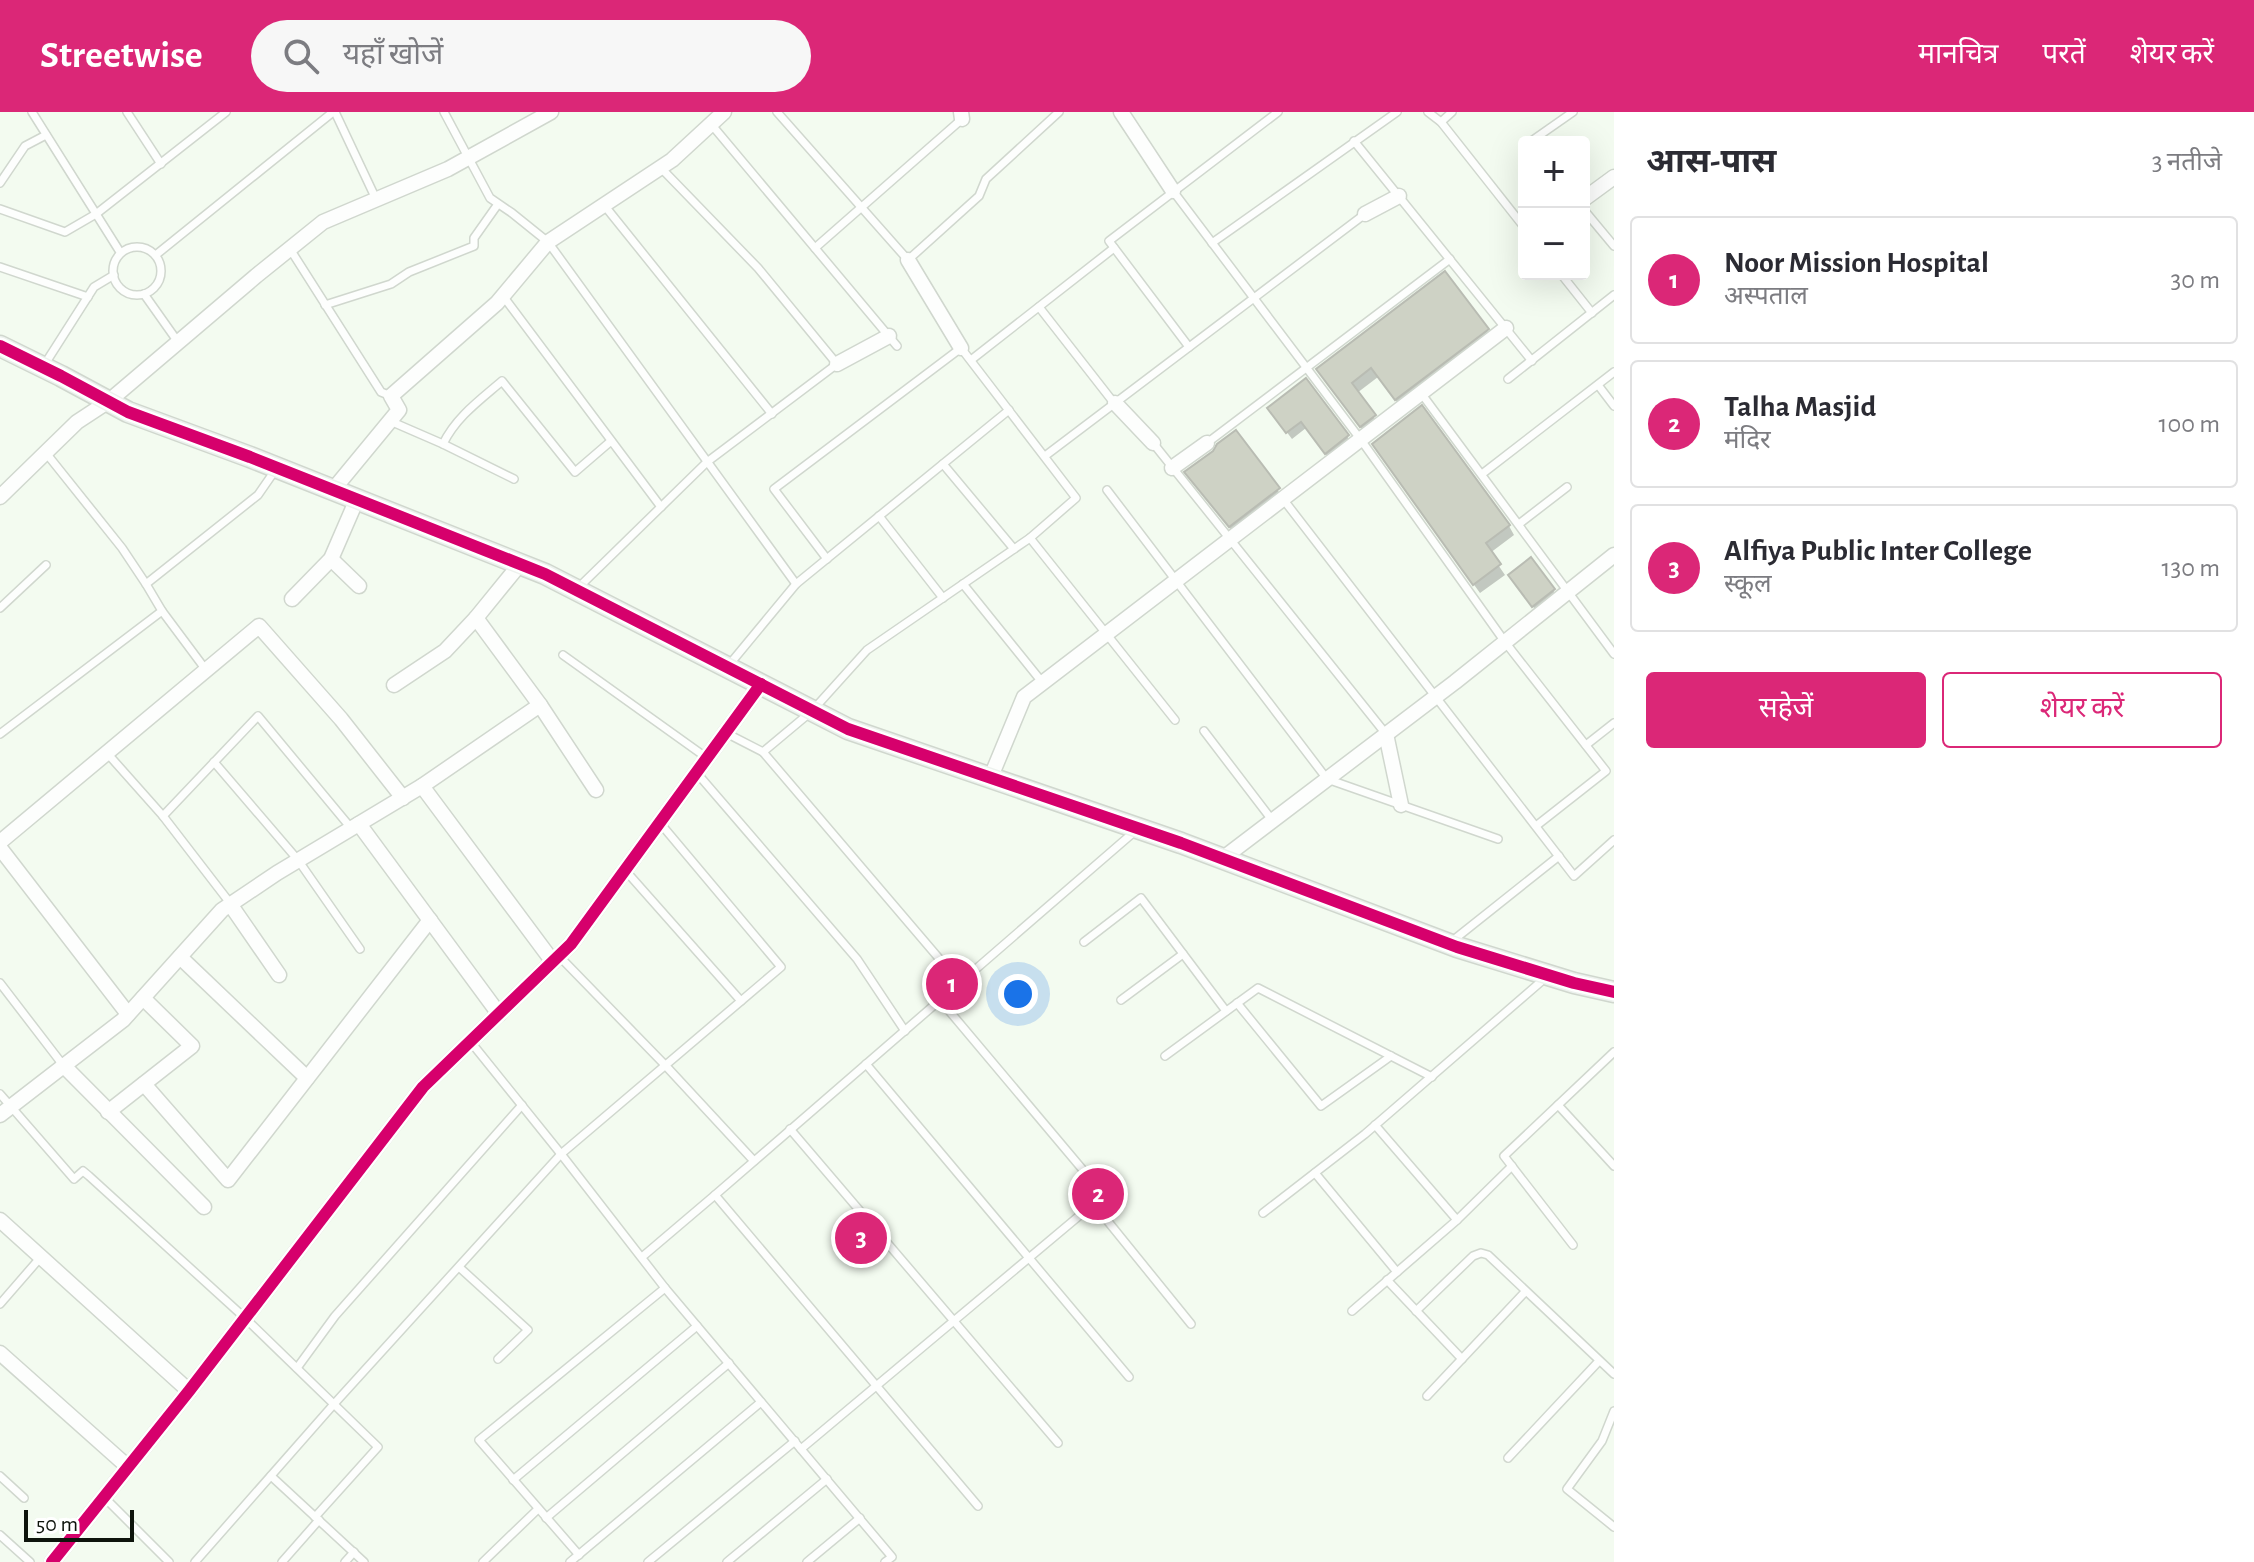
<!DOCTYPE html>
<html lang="hi">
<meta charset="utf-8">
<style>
:root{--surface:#fff;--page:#f7f7f7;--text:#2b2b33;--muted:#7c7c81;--line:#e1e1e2;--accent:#db2777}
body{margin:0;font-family:"Alegreya Sans","Noto Sans Devanagari",sans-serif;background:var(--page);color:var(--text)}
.controls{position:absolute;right:24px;top:24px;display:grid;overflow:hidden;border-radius:8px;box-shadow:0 8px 32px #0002}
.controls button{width:72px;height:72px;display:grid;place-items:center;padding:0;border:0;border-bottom:2px solid var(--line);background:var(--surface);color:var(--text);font:40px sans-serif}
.scale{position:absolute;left:24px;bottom:20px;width:110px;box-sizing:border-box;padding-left:8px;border:4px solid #0e140c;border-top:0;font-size:22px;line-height:28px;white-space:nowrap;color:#0e140c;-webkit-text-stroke:6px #fff;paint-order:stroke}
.you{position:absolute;left:1018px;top:882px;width:28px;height:28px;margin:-20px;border:6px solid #fff;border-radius:50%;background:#1a73e8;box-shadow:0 0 0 12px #1a73e833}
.badge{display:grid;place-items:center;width:52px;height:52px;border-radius:50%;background:var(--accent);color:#fff;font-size:26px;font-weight:700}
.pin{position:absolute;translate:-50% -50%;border:4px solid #fff;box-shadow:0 2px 8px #0006}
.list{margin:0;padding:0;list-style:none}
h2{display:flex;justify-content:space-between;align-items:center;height:104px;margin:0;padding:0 32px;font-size:34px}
h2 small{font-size:26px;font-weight:400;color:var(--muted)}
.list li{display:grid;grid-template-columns:52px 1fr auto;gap:24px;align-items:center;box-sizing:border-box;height:128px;margin:0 16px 16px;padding:0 16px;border:2px solid var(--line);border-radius:8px}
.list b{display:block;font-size:30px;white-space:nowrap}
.list p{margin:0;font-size:26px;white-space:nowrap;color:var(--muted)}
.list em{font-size:26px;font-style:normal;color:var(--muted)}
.actions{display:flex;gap:16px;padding:24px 32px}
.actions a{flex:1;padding:18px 0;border:2px solid var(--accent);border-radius:8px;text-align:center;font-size:28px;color:var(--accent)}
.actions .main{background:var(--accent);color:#fff}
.icon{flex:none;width:44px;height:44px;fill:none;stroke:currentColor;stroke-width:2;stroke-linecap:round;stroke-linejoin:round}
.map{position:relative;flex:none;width:1614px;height:1450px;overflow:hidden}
header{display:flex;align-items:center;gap:48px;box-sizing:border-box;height:112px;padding:0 40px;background:var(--accent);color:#fff}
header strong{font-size:38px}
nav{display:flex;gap:44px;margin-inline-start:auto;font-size:28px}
.search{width:560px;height:72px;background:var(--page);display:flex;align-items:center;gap:20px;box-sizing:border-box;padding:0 28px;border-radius:44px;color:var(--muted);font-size:30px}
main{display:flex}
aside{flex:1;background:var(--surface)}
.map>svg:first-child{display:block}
.shadow{fill:#0003}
.building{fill:#ced2c5;stroke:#b9bcb3;stroke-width:2}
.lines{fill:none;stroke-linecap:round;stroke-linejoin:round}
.lane-casing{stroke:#d0d7ce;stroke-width:10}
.street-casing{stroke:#d0d7ce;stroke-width:17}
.secondary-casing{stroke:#d0d7ce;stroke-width:23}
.lane{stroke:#fdfefd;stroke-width:7}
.street{stroke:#fdfefd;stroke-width:14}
.secondary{stroke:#edf2ee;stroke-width:20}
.cycleway-casing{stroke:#fff;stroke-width:17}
.cycleway{stroke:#d6006c;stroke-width:12}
</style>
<header>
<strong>Streetwise</strong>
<div class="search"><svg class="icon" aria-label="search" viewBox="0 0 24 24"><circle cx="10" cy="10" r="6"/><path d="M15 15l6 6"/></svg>यहाँ खोजें</div>
<nav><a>मानचित्र</a><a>परतें</a><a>शेयर करें</a></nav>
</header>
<main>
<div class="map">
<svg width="1614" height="1450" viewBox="0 0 1614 1450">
<rect width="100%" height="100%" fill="#f3fbf0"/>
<g class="shadow">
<path d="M 1487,218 L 1492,228 L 1402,297 L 1378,265 L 1357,281 L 1380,314 L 1367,324 L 1324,267 Z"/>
<path d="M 1305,268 L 1352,331 L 1330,348 L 1306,316 L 1292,327 L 1274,303 Z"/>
<path d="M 1235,320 L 1284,387 L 1236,424 L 1192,370 Z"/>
<path d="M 1380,342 L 1509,414 L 1514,423 L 1490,441 L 1505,463 L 1480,481 Z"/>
<path d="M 1531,448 L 1558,485 L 1538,501 L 1514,470 Z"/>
</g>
<g class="building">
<path d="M 1445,159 L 1489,217 L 1395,288 L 1371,256 L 1352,271 L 1376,303 L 1360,315 L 1316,257 Z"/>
<path d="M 1306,266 L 1349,323 L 1325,342 L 1301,310 L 1286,321 L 1267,296 Z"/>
<path d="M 1422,293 L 1510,413 L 1486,431 L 1501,452 L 1473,473 L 1372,332 Z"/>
<path d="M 1236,318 L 1280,376 L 1229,415 L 1184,360 L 1213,339 L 1217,332 Z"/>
<path d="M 1531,445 L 1555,477 L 1532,495 L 1508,463 Z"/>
</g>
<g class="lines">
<g class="lane-casing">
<g id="lane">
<path d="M 32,0 L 120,140"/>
<path d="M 127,0 L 161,52"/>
<path d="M 335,0 L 376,87"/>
<path d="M 444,0 L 490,86 L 512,101 L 548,130 L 796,472"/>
<path d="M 777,0 L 908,148 L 979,84 L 986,67 L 1059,0"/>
<path d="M 1428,0 L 1441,10 L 1524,115"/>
<path d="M 1441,10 L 1452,0"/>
<path d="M 711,12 L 897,234"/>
<path d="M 1354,29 L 1532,249"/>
<path d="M 1530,30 L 1573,0"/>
<path d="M 0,71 L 25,34 L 46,23"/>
<path d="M 1173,79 L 1361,328 L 1505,530 L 1606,659 L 1536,714"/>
<path d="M 604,93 L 772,302"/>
<path d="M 0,97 L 65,120 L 96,102 L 226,0"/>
<path d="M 1584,98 L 1614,134"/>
<path d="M 1212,131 L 1397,0"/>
<circle cx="137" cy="159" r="24"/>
<path d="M 815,136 L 962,7"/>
<path d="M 290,137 L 381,280 L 391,284"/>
<path d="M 157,142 L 333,0"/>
<path d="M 0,155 L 88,185"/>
<path d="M 1561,162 L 1592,201"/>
<path d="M 144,182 L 178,230"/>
<path d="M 503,184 L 661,395"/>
<path d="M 325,193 L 391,172 L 409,160 L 474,134 L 474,126 L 498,92"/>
<path d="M 1039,195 L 1114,291"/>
<path d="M 1189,235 L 1109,129 L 1278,0"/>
<path d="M 971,248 L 1114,136"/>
<path d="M 43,255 L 94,175 L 114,163"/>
<path d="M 1508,267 L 1614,183"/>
<path d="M 1598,273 L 1614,294"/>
<path d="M 1421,281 L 1614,542"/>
<path d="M 390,309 L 443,332 L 514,367"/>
<path d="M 1153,331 L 1386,622"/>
<path d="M 1207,331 L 1450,147"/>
<path d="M 443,332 C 456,305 480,288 502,269 L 575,360 L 611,329"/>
<path d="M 46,341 L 122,436 L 146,472"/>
<path d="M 1045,344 L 1365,102"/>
<path d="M 943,352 L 1014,437"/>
<path d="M 1482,362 L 1614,260"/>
<path d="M 1107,378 L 1327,667 L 1498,727"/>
<path d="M 1283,387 L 1574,764 L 1614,728"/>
<path d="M 879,404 L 943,486"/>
<path d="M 1519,412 L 1567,375"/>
<path d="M 1030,426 L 1175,608"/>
<path d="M 827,447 L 774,377 L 961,236 L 1076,386 L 1030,426 L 867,538 L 812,599 L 763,640 L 960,871"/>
<path d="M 963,472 L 1042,570"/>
<path d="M 579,475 L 707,350 L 837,252 L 758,156 L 661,56"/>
<path d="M 0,496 L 46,453"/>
<path d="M 162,499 L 206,558"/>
<path d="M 563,543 L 707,646"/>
<path d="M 729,553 L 796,472 L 1009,298"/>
<path d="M 1204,619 L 1272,708"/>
<path d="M 726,621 L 763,640"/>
<path d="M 0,622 L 162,499 L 146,472 L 258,383 L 276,357"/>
<path d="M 1586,633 L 1614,611"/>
<path d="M 107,641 L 163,704 L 230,791"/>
<path d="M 214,650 L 298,748 L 360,837"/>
<path d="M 696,660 L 857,847 L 905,919"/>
<path d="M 163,704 L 258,604 L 351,716"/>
<path d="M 625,758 L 741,889"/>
<path d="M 1084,830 L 1141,786 L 1226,899"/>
<path d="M 1451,830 L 1559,744"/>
<path d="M 559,844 L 665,953 L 754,1049"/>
<path d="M 0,871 L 63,953"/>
<path d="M 1121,888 L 1183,842"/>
<path d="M 1237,891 L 1321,994 L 1391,944"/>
<path d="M 470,929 L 561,1042 L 665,1176 L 892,1445 L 885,1450"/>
<path d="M 1165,944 L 1258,876 L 1432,965"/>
<path d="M 866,952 L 1129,1265"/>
<path d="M 0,982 L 74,1067 L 83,1059 L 89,1064 L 245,1206 L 378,1335 L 315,1405"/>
<path d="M 1558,993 L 1614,1054"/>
<path d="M 790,1017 L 1058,1331"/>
<path d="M 1315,1061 L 1397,1160"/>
<path d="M 1093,1091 L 1191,1212"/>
<path d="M 1263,1101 L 1365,1022 L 1544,867"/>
<path d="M 1457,1108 L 1512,1054"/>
<path d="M 1573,1133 L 1504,1044 L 1614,940"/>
<path d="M 642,1145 L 715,1083"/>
<path d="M 459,1155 L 528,1218 L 498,1247"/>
<path d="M 1387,1168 L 1462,1247"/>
<path d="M 0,1192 L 40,1146"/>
<path d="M 1352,1199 L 1457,1108 L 1375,1013"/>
<path d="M 1416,1199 L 1473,1144 L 1481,1141 L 1488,1143 L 1614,1262"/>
<path d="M 297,1256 L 335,1204 L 522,993"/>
<path d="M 1427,1284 L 1525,1180"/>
<path d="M 1614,1299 L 1602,1329 L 1567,1377 L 1614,1415"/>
<path d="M 801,1337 L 1104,1083 L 940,888"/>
<path d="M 1508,1346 L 1599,1249"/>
<path d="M 0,1364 L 24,1386"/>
<path d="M 271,1364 L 364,1450"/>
<path d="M 513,1368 L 697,1214"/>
<path d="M 104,1385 L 169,1450"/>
<path d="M 978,1394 L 715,1083 L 1134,720"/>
<path d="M 546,1406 L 729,1251"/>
<path d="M 0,1423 L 30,1450"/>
<path d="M 579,1443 L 479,1328 L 665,1176"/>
<path d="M 195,1450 L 334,1292 L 561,1042 L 781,855 L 660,711"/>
<path d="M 282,1450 L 319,1408"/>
<path d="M 345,1450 L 354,1440"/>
<path d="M 483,1450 L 538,1397"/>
<path d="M 570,1450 L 761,1290"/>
<path d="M 648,1450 L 795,1329"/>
<path d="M 727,1450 L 827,1367"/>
<path d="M 807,1450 L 860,1406"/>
</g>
</g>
<g class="street-casing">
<g id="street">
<path d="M 961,0 L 962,7"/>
<path d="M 1121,0 L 1173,79"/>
<path d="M 1584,87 L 1614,65"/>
<path d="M 1365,102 L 1399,84"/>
<path d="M 908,148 L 961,236"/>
<path d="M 837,252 L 889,224"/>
<path d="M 1115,291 L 1153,331"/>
<path d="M 1172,356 L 1207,331"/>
<path d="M 333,378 L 399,298 L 391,284 L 497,191 L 548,130 L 672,48 L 724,0"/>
<path d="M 0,385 L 77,310 L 109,289 L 256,164 L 323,110 L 448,57 L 551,0"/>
<path d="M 331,447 L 359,474"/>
<path d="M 520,452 L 476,506 L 540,593 L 596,678"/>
<path d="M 292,487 L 331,447 L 357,387"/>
<path d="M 394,573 L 445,539 L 476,506"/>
<path d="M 1386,622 L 1401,693"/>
<path d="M 990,667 L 1024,585 L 1506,216"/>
<path d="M 422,674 L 553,850"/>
<path d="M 359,712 L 499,902"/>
<path d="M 0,730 L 259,514 L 341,607 L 403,686"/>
<path d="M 0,736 L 128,902"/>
<path d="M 1222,747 L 1455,570 L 1614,443"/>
<path d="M 230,792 L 279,863"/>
<path d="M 180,845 L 307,966"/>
<path d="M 63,953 L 204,1095"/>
<path d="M 144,972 L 228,1068 L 430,808"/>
<path d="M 108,1000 L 192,934 L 143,886"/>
<path d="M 0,1003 L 123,908 L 222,798 L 277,761 L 422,674 L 540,593"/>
<path d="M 0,1108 L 189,1279"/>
<path d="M 0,1241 L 128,1355"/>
<path d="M 52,1450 L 189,1279 L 423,975 L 571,832 L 761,572"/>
</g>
</g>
<g class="secondary-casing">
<path id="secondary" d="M 0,234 L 61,264 L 128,300 L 250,345 L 545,462 L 848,617 L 1181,731 L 1457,835 L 1574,871 L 1614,880"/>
</g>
<use href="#lane" class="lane"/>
<use href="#street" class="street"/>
<use href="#secondary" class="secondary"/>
<g class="cycleway-casing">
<g id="cycleway">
<path d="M 0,234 L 61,264 L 128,300 L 250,345 L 545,462 L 848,617 L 1181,731 L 1457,835 L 1574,871 L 1614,880"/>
<path d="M 52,1450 L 189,1279 L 423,975 L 571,832 L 761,572"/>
</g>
</g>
<use href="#cycleway" class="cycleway"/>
</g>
</svg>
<div class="controls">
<button>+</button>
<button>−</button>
</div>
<div class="scale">50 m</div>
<div class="you"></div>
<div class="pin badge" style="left:952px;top:872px">1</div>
<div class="pin badge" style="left:1098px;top:1082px">2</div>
<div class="pin badge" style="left:861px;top:1126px">3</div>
</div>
<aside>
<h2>आस-पास<small>3 नतीजे</small></h2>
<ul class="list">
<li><span class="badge">1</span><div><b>Noor Mission Hospital</b><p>अस्पताल</p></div><em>30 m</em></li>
<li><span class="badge">2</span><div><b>Talha Masjid</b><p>मंदिर</p></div><em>100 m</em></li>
<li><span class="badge">3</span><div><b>Alfiya Public Inter College</b><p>स्कूल</p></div><em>130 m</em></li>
</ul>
<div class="actions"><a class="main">सहेजें</a><a>शेयर करें</a></div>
</aside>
</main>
